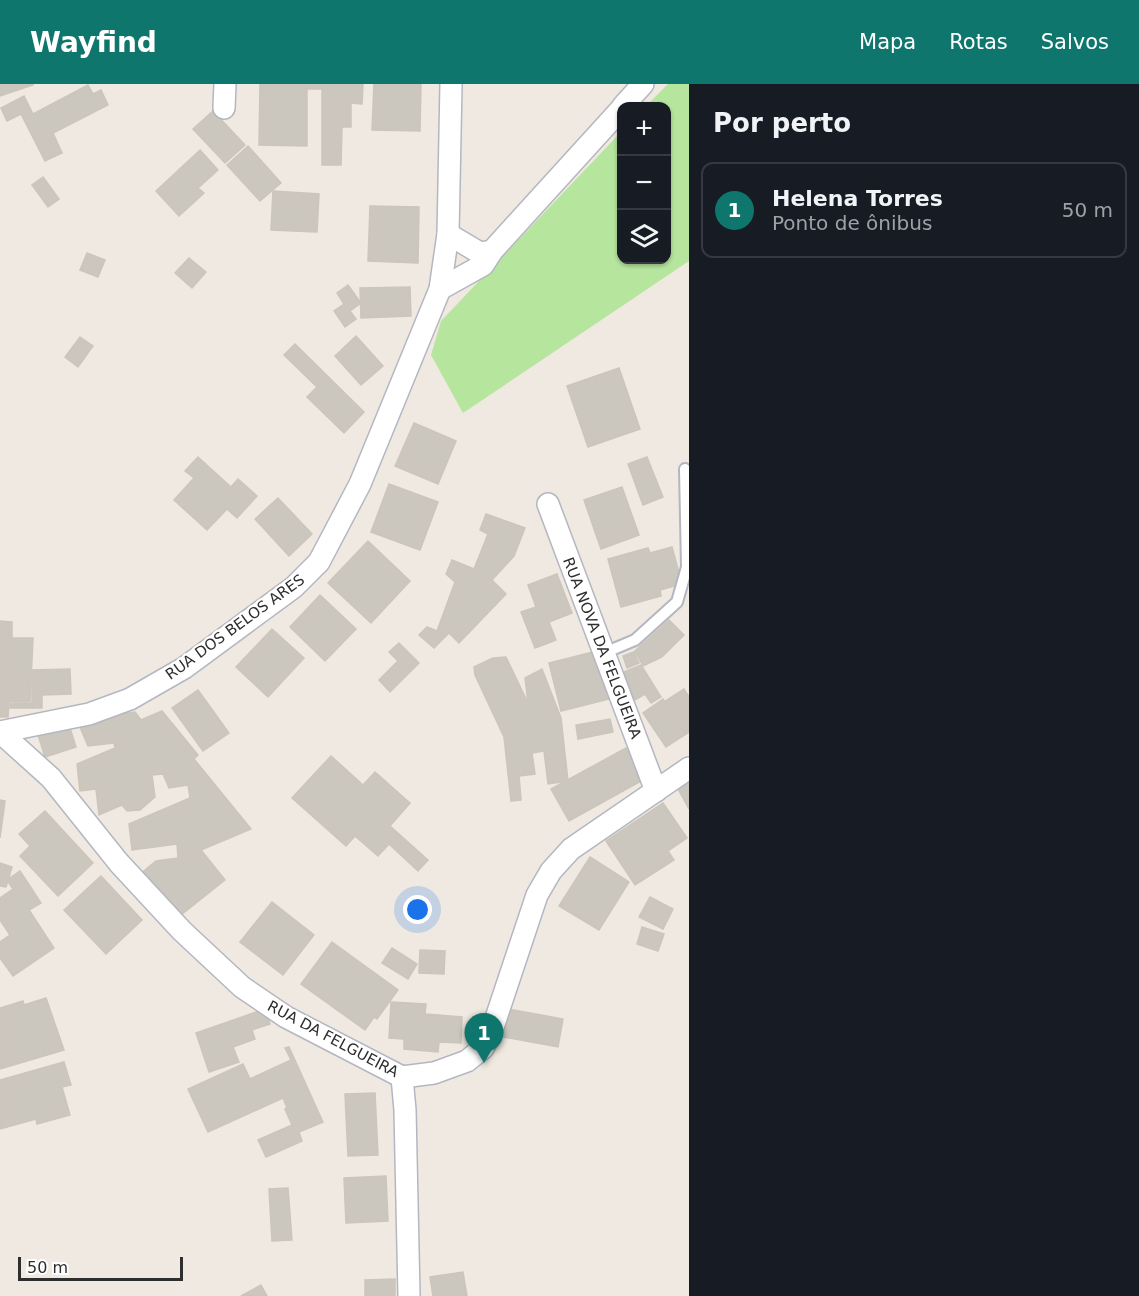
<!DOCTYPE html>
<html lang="pt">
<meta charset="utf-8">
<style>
:root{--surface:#171b24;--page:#20242c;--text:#f1f3f6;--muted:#9ea1a6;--line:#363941;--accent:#0f766e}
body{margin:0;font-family:"DejaVu Sans",sans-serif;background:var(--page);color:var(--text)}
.controls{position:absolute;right:18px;top:18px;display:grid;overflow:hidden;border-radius:12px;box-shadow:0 2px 4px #0004}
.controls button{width:54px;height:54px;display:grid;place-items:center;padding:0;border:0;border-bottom:2px solid var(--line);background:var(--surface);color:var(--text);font:30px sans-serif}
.scale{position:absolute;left:18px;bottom:15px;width:165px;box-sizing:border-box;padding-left:6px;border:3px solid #2e2e2e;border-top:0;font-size:16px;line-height:21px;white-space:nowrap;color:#2e2e2e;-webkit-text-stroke:4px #fff;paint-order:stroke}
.you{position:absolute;left:418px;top:826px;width:21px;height:21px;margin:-15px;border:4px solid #fff;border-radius:50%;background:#1a73e8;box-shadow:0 0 0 9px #1a73e833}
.badge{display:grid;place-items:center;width:39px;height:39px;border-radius:50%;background:var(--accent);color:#fff;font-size:20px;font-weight:700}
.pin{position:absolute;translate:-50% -50px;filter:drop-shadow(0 2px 3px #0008)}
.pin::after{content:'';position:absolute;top:32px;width:21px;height:18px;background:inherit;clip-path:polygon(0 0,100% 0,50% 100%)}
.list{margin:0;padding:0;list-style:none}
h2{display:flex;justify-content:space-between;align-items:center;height:78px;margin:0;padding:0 24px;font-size:26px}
h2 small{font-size:20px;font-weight:400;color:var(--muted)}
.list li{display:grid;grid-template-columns:39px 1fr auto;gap:18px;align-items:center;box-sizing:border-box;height:96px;margin:0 12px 12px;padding:0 12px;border:2px solid var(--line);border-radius:12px}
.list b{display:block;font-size:22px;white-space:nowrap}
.list p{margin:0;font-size:20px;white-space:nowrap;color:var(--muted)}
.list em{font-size:20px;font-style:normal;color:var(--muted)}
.icon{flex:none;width:33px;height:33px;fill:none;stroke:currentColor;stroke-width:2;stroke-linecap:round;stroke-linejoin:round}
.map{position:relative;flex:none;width:689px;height:1212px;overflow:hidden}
header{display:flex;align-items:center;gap:36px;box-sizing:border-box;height:84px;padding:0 30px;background:var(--accent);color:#fff}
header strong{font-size:28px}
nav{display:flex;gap:33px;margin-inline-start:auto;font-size:21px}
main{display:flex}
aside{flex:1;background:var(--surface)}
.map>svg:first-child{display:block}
.green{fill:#b6e59e}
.building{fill:#cbc7bf;stroke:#cbc5ba;stroke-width:1.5}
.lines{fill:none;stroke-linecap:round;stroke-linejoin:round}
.service-casing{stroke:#b4b7c1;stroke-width:14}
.minor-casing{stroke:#b4b7c1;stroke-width:24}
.service{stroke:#fff;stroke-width:10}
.minor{stroke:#fff;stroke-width:21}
.labels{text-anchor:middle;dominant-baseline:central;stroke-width:4.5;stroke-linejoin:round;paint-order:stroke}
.street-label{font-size:15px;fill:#2e2e2e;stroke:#fff}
</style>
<header>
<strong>Wayfind</strong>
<nav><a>Mapa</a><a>Rotas</a><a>Salvos</a></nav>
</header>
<main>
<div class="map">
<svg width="689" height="1212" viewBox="0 0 689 1212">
<rect width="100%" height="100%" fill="#efe9e1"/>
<path class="green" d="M 668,0 L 689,0 L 689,177 L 463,329 L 431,271 L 441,237 L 621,48 L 622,176 L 666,176 L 666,22 L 646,22 Z"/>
<g class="building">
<path d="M 0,0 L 33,0 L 33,1 L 0,12 Z"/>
<path d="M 260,0 L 363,0 L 362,20 L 351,19 L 351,43 L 342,43 L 341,81 L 322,81 L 322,5 L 307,5 L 307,62 L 259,61 Z"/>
<path d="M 374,0 L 421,0 L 420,47 L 372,46 Z"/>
<path d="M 88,1 L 93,10 L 101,6 L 108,21 L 53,49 L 62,69 L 45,77 L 21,30 L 7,37 L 1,24 L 24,12 L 33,30 Z"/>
<path d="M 213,27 L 245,61 L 225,79 L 193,45 Z"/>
<path d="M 248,62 L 281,99 L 260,117 L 227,81 Z"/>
<path d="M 200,66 L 218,86 L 198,104 L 204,109 L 179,132 L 156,107 Z"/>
<path d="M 43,93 L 59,115 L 48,123 L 32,101 Z"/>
<path d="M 273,107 L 319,110 L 317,148 L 271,146 Z"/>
<path d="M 370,122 L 419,123 L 418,179 L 368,177 Z"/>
<path d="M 87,169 L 105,176 L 98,193 L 80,186 Z"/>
<path d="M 189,174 L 206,188 L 192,204 L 175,189 Z"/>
<path d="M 348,201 L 361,219 L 350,227 L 356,235 L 345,243 L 334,227 L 344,220 L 337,209 Z"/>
<path d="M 410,203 L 411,232 L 361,234 L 360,204 Z"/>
<path d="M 356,252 L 383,282 L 361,301 L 335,272 Z"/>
<path d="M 80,253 L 93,262 L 78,283 L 65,273 Z"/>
<path d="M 295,260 L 364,328 L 344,349 L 307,313 L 317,303 L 284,271 Z"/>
<path d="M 619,284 L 640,345 L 588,363 L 567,302 Z"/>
<path d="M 414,339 L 456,357 L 438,400 L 395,382 Z"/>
<path d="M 198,373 L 231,403 L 238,395 L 257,412 L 237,434 L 227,425 L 207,446 L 174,416 L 194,394 L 185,387 Z"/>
<path d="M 647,373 L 663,413 L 643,421 L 628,380 Z"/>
<path d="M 389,400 L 438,418 L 420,466 L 371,448 Z"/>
<path d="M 622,403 L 639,451 L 601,465 L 584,416 Z"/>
<path d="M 278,414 L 312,450 L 289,472 L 255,435 Z"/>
<path d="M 486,430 L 525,444 L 514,472 L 492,496 L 506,510 L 459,559 L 449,549 L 434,564 L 419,551 L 427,543 L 437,547 L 455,498 L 446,490 L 452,476 L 474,485 L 488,450 L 480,446 Z"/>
<path d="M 368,457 L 410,497 L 371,539 L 328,499 Z"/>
<path d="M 672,463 L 682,500 L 660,506 L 661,512 L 621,523 L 608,475 L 648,464 L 650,469 Z"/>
<path d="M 557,490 L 572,529 L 549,538 L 556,556 L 535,564 L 521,528 L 536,523 L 528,501 Z"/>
<path d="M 320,511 L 356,545 L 325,577 L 290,543 Z"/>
<path d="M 669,536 L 684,551 L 662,573 L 643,582 L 635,567 Z"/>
<path d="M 0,537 L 12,538 L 12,554 L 33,554 L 30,618 L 9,618 L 8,633 L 0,633 Z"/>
<path d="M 272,545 L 304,574 L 268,613 L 236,583 Z"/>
<path d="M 399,559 L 419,579 L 390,608 L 379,596 L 398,577 L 389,568 Z"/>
<path d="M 597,567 L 609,615 L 561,627 L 549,579 Z"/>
<path d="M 634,568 L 639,579 L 627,584 L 623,572 Z"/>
<path d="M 506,573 L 528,619 L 525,594 L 542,585 L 561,634 L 568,697 L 548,700 L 544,667 L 532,669 L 535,690 L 519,692 L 521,716 L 511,717 L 504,653 L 475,591 L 474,583 L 493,574 Z"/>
<path d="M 641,581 L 661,613 L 651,619 L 645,610 L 635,616 L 624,588 Z"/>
<path d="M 70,585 L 71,610 L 42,611 L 42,624 L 10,624 L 10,620 L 32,619 L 32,586 Z"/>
<path d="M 684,605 L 689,613 L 689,648 L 686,650 L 664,618 Z"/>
<path d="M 198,606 L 229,649 L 203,667 L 172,624 Z"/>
<path d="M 663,615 L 686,650 L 666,663 L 643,629 Z"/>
<path d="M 162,627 L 198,671 L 194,675 L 251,745 L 201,766 L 225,796 L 176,835 L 140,790 L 156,777 L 178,774 L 177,760 L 132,766 L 129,740 L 190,714 L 188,701 L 169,704 L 163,690 L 152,691 L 155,713 L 140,726 L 127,727 L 122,721 L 99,731 L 96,705 L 80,707 L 77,680 L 115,664 L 114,659 L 88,662 L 77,636 L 135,628 L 141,636 Z"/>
<path d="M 610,635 L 613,648 L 578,655 L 576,641 Z"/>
<path d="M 69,641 L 76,663 L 45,673 L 38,651 Z"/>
<path d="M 626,664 L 643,696 L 569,737 L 551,705 Z"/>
<path d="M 331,672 L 363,701 L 375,688 L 410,719 L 390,742 L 428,776 L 418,787 L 389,760 L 378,772 L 355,752 L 346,762 L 292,714 Z"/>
<path d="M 689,699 L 689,725 L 678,705 Z"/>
<path d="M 0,716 L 5,717 L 0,754 Z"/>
<path d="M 663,719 L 687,754 L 668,767 L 674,776 L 635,801 L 606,757 Z"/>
<path d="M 45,727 L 93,779 L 58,812 L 20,772 L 30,762 L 19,750 Z"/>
<path d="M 590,773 L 629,798 L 599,846 L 559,822 Z"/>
<path d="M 0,779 L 12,783 L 6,803 L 0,802 Z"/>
<path d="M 20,787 L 41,819 L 29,826 L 54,864 L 13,892 L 0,874 L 0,858 L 10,851 L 0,836 L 0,814 L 13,805 L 7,796 Z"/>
<path d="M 101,792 L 142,836 L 106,870 L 64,826 Z"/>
<path d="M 650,813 L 673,825 L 663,845 L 639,833 Z"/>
<path d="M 272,818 L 314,851 L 283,891 L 240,858 Z"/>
<path d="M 642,843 L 664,850 L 658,867 L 637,860 Z"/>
<path d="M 332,858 L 398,906 L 377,935 L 374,933 L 365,946 L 301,900 Z"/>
<path d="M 392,864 L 417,880 L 408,895 L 382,879 Z"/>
<path d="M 420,866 L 445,867 L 444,890 L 419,889 Z"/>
<path d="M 46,914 L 64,966 L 0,985 L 0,924 L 23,917 L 24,921 Z"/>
<path d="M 391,918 L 426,920 L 425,930 L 462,933 L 461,959 L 439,958 L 438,968 L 404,965 L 404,955 L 389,954 Z"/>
<path d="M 503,924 L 563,935 L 558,963 L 498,952 Z"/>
<path d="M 265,925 L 270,940 L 252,946 L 255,955 L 233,963 L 239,978 L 209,988 L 196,949 Z"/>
<path d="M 289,963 L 323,1038 L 299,1048 L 302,1057 L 266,1073 L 258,1056 L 292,1041 L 285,1025 L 287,1024 L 283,1014 L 208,1048 L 188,1005 L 243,980 L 250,995 L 291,976 L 285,964 Z"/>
<path d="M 64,978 L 71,1001 L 62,1003 L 70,1031 L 37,1040 L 36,1035 L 0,1045 L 0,996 Z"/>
<path d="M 375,1009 L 378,1071 L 348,1072 L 345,1010 Z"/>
<path d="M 386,1092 L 388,1137 L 346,1139 L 344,1094 Z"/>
<path d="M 288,1104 L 292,1156 L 272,1157 L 269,1105 Z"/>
<path d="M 463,1188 L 467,1212 L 433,1212 L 430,1193 Z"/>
<path d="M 395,1195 L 395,1212 L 365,1212 L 365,1196 Z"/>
<path d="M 261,1201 L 267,1212 L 241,1212 Z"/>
</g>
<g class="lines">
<g class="service-casing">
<path id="service" d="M 604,569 L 635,556 L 677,518 L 687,483 L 685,385"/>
</g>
<g class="minor-casing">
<g id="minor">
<path d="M 623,22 L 643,0"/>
<path d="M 224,24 L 225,0"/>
<path d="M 448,150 L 480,169 L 492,167 L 622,24"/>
<path d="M 440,205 L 483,181 L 492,167"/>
<path d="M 548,420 L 656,707"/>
<path d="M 0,648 L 51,694 L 119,779 L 182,847 L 242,903 L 286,933 L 402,993 L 434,989 L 467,977 L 483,964 L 491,949 L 537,811 L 551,787 L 571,765 L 689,684"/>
<path d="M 0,648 L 89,630 L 130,615 L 184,584 L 294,503 L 319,478 L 360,400 L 440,205 L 448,150 L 451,0"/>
<path d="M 402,993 L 405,1026 L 409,1212"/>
</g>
</g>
<use href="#service" class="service"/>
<use href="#minor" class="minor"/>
</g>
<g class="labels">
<g class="street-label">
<text transform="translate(235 543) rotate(-36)">RUA DOS BELOS ARES</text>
<text transform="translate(602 564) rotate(69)">RUA NOVA DA FELGUEIRA</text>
<text transform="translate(333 955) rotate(28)">RUA DA FELGUEIRA</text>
</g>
</g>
</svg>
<div class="controls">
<button>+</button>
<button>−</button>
<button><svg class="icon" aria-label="layers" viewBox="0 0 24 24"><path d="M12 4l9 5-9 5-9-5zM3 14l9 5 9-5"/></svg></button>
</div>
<div class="scale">50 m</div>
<div class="you"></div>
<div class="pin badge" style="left:484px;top:979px">1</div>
</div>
<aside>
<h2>Por perto<small></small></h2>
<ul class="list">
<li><span class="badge">1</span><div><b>Helena Torres</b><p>Ponto de ônibus</p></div><em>50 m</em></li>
</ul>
</aside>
</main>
